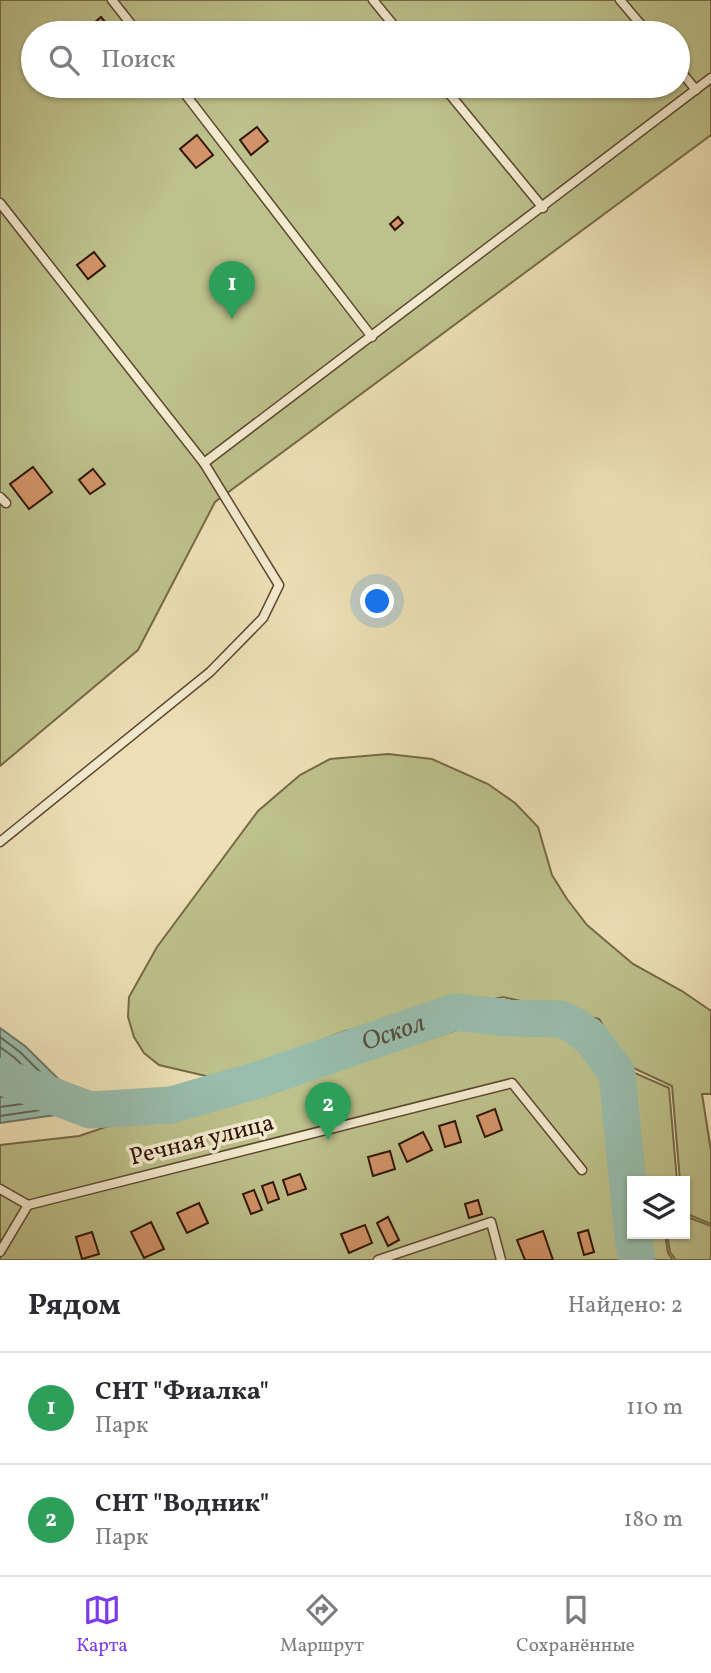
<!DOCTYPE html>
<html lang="ru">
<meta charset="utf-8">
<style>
:root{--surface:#fff;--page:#f2f2f3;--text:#2b2b33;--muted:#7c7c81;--line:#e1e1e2;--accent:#7c3aed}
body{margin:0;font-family:Vollkorn,serif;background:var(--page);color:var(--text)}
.controls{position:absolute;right:21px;bottom:21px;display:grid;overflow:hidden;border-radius:0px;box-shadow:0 2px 5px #0004}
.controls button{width:63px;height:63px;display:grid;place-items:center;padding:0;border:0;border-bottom:2px solid var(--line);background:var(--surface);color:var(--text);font:35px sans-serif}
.you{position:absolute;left:378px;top:602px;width:24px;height:24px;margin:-18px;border:5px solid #fff;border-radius:50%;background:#1a73e8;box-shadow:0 0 0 10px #1a73e833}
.badge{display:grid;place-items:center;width:46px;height:46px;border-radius:50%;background:var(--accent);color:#fff;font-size:23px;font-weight:700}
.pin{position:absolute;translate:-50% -58px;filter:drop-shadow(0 2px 4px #0008)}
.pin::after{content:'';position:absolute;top:37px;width:24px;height:21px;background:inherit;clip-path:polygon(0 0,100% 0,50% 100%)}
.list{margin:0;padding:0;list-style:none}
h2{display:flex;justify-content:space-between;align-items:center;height:91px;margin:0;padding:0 28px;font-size:30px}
h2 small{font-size:23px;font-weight:400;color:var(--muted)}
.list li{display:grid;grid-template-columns:46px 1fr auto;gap:21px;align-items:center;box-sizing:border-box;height:112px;padding:0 28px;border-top:2px solid var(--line)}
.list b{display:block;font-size:26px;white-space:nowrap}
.list p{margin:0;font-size:23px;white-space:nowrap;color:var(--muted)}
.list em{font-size:23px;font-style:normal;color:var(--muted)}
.icon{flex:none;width:38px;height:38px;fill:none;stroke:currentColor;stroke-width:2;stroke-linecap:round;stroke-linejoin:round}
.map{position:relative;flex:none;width:711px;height:1260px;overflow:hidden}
.search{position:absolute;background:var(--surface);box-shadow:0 2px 5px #0004;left:21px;right:21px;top:21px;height:77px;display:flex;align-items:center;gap:18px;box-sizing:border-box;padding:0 24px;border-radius:38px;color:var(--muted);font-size:26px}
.sheet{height:315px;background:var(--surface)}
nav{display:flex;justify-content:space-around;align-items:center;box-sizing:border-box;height:98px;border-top:2px solid var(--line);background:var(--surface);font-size:19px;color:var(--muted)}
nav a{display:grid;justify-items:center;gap:4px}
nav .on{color:var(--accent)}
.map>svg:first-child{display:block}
.green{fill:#bdc18b;stroke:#776a48;stroke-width:2;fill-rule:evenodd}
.water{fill:#99bdad;stroke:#6f796a;stroke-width:2}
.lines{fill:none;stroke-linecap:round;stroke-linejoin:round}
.shore{stroke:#656859;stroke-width:2}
.river{stroke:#99bdad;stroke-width:37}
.building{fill:#d29468;stroke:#311405;stroke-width:2}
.lane-casing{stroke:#604731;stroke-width:11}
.lane{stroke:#f3ebd0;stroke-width:8}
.labels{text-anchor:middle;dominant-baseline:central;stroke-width:7;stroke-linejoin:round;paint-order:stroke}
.street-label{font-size:24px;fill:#311405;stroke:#f3ebd0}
.water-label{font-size:26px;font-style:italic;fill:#554f40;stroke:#f3ebd0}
</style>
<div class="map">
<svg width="711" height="1260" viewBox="0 0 711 1260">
<rect width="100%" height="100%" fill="#ede0b6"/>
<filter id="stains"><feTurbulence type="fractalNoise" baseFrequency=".00286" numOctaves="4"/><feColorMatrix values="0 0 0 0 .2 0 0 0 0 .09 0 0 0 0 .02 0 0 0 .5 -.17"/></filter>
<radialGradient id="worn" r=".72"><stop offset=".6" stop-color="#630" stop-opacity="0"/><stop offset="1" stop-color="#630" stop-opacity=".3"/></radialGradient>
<g class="green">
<path d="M 0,0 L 711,0 L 711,135 L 215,502 L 138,650 L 0,766 ZM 33,33 L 678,33 L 678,86 L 33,86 Z"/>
<path d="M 388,754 L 432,759 L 488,784 L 515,803 L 538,827 L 552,875 L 567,899 L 587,925 L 633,964 L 682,991 L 711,1011 L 711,1094 L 702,1094 L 711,1151 L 711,1224 L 685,1213 L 685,1181 L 680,1181 L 672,1086 L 629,1066 L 599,1019 L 503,997 L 345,1031 L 314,1043 L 266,1072 L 223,1080 L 159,1065 L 144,1053 L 134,1037 L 128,1017 L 129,997 L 157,947 L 258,811 L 300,775 L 330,759 Z"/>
<path d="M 511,1027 C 524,1028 543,1025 556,1029 C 584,1036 599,1068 607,1093 L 628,1260 L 0,1260 L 0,1145 L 79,1136 L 135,1117 L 173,1119 L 198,1114 L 457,1030 Z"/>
<path d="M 628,1070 L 669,1088 L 677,1181 L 637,1181 Z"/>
<path d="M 685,1216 L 711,1226 L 711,1260 L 676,1260 L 670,1252 L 667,1234 L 685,1234 Z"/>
<path d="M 646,1234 L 665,1234 L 668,1253 L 673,1260 L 655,1260 Z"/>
</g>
<path class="water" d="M 0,1028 L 25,1046 L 90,1110 L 0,1123 Z"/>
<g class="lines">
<g class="shore">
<path d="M 0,1037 L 20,1052 L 71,1103 L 68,1106 L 0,1116"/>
<path d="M 0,1047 L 15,1058 L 53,1097 L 50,1100 L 0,1107"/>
<path d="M 0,1061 L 30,1089 L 27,1093 L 0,1097"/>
</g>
<path class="river" id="s1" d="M 0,1076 L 90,1110 L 171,1105 L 261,1079 L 455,1012 L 508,1018 L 561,1019 L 575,1026 L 591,1038 L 617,1073 L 633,1237 L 637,1260"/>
</g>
<g class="building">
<path d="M 101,17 L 114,33 L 88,33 L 86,30 Z"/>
<path d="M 257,127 L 268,141 L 251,155 L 240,140 Z"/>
<path d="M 197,135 L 213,155 L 196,168 L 180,149 Z"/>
<path d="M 398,217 L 403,223 L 395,230 L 390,224 Z"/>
<path d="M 94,252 L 105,266 L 88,279 L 77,265 Z"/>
<path d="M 33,467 L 52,492 L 29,509 L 10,484 Z"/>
<path d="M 93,469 L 105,484 L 90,494 L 79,480 Z"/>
<path d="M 495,1109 L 502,1130 L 485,1137 L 477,1116 Z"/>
<path d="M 455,1121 L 461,1142 L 445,1147 L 439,1126 Z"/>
<path d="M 423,1132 L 432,1150 L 407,1162 L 399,1144 Z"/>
<path d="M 390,1151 L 395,1169 L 373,1176 L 368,1157 Z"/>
<path d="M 300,1174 L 306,1189 L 288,1195 L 283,1180 Z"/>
<path d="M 273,1182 L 279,1199 L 268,1203 L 262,1186 Z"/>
<path d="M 254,1190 L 262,1210 L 251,1214 L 243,1194 Z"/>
<path d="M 478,1200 L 482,1214 L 469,1218 L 465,1204 Z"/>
<path d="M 199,1203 L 208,1223 L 187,1233 L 177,1213 Z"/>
<path d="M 388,1217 L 399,1240 L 388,1246 L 377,1223 Z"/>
<path d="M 151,1222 L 164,1249 L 144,1258 L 131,1232 Z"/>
<path d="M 365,1225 L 372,1243 L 349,1253 L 341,1234 Z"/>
<path d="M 588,1230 L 594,1252 L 584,1255 L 578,1233 Z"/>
<path d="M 543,1231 L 553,1260 L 525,1260 L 517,1240 Z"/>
<path d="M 92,1232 L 99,1254 L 82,1259 L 76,1237 Z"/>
</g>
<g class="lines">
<g class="lane-casing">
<g id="lane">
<path d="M 112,0 L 138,33"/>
<path d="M 373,0 L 400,33"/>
<path d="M 620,0 L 648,33"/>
<path d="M 678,68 L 696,90"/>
<path d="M 179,86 L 372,337"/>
<path d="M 443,86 L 543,208"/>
<path d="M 0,203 L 204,463"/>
<path d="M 0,497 L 6,503"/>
<path d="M 0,842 L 210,672 L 263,618 L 279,585 L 204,463 L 711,78"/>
<path d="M 0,1189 L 28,1205 L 512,1083 L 582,1170"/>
<path d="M 0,1252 L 28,1205"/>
<path d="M 378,1260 L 491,1222 L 501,1260"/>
</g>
</g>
<use href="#lane" class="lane"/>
</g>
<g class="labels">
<g class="street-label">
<text transform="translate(202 1141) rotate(-14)">Речная улица</text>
</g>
<g class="water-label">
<text stroke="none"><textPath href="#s1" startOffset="411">Оскол</textPath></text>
</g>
</g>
<rect width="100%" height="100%" filter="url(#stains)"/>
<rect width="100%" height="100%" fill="url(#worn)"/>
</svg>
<div class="controls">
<button><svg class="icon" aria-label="layers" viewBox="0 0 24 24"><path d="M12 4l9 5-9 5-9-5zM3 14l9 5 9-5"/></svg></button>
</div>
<div class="you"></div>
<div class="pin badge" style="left:232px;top:319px;background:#2e9e5b">1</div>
<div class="pin badge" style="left:328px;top:1140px;background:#2e9e5b">2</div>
<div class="search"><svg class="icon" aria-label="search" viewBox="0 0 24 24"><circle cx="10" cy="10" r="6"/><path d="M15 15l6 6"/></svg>Поиск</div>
</div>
<section class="sheet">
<h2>Рядом<small>Найдено: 2</small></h2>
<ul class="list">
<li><span class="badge" style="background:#2e9e5b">1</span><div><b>СНТ &quot;Фиалка&quot;</b><p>Парк</p></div><em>110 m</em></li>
<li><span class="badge" style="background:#2e9e5b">2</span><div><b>СНТ &quot;Водник&quot;</b><p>Парк</p></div><em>180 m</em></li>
</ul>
</section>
<nav>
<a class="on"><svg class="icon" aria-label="map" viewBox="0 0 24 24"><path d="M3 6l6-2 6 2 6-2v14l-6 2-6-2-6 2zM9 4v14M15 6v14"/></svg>Карта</a>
<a><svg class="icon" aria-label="directions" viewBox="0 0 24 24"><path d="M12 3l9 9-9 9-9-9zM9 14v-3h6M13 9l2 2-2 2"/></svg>Маршрут</a>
<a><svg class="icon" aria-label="saved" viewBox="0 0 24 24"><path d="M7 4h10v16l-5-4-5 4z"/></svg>Сохранённые</a>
</nav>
